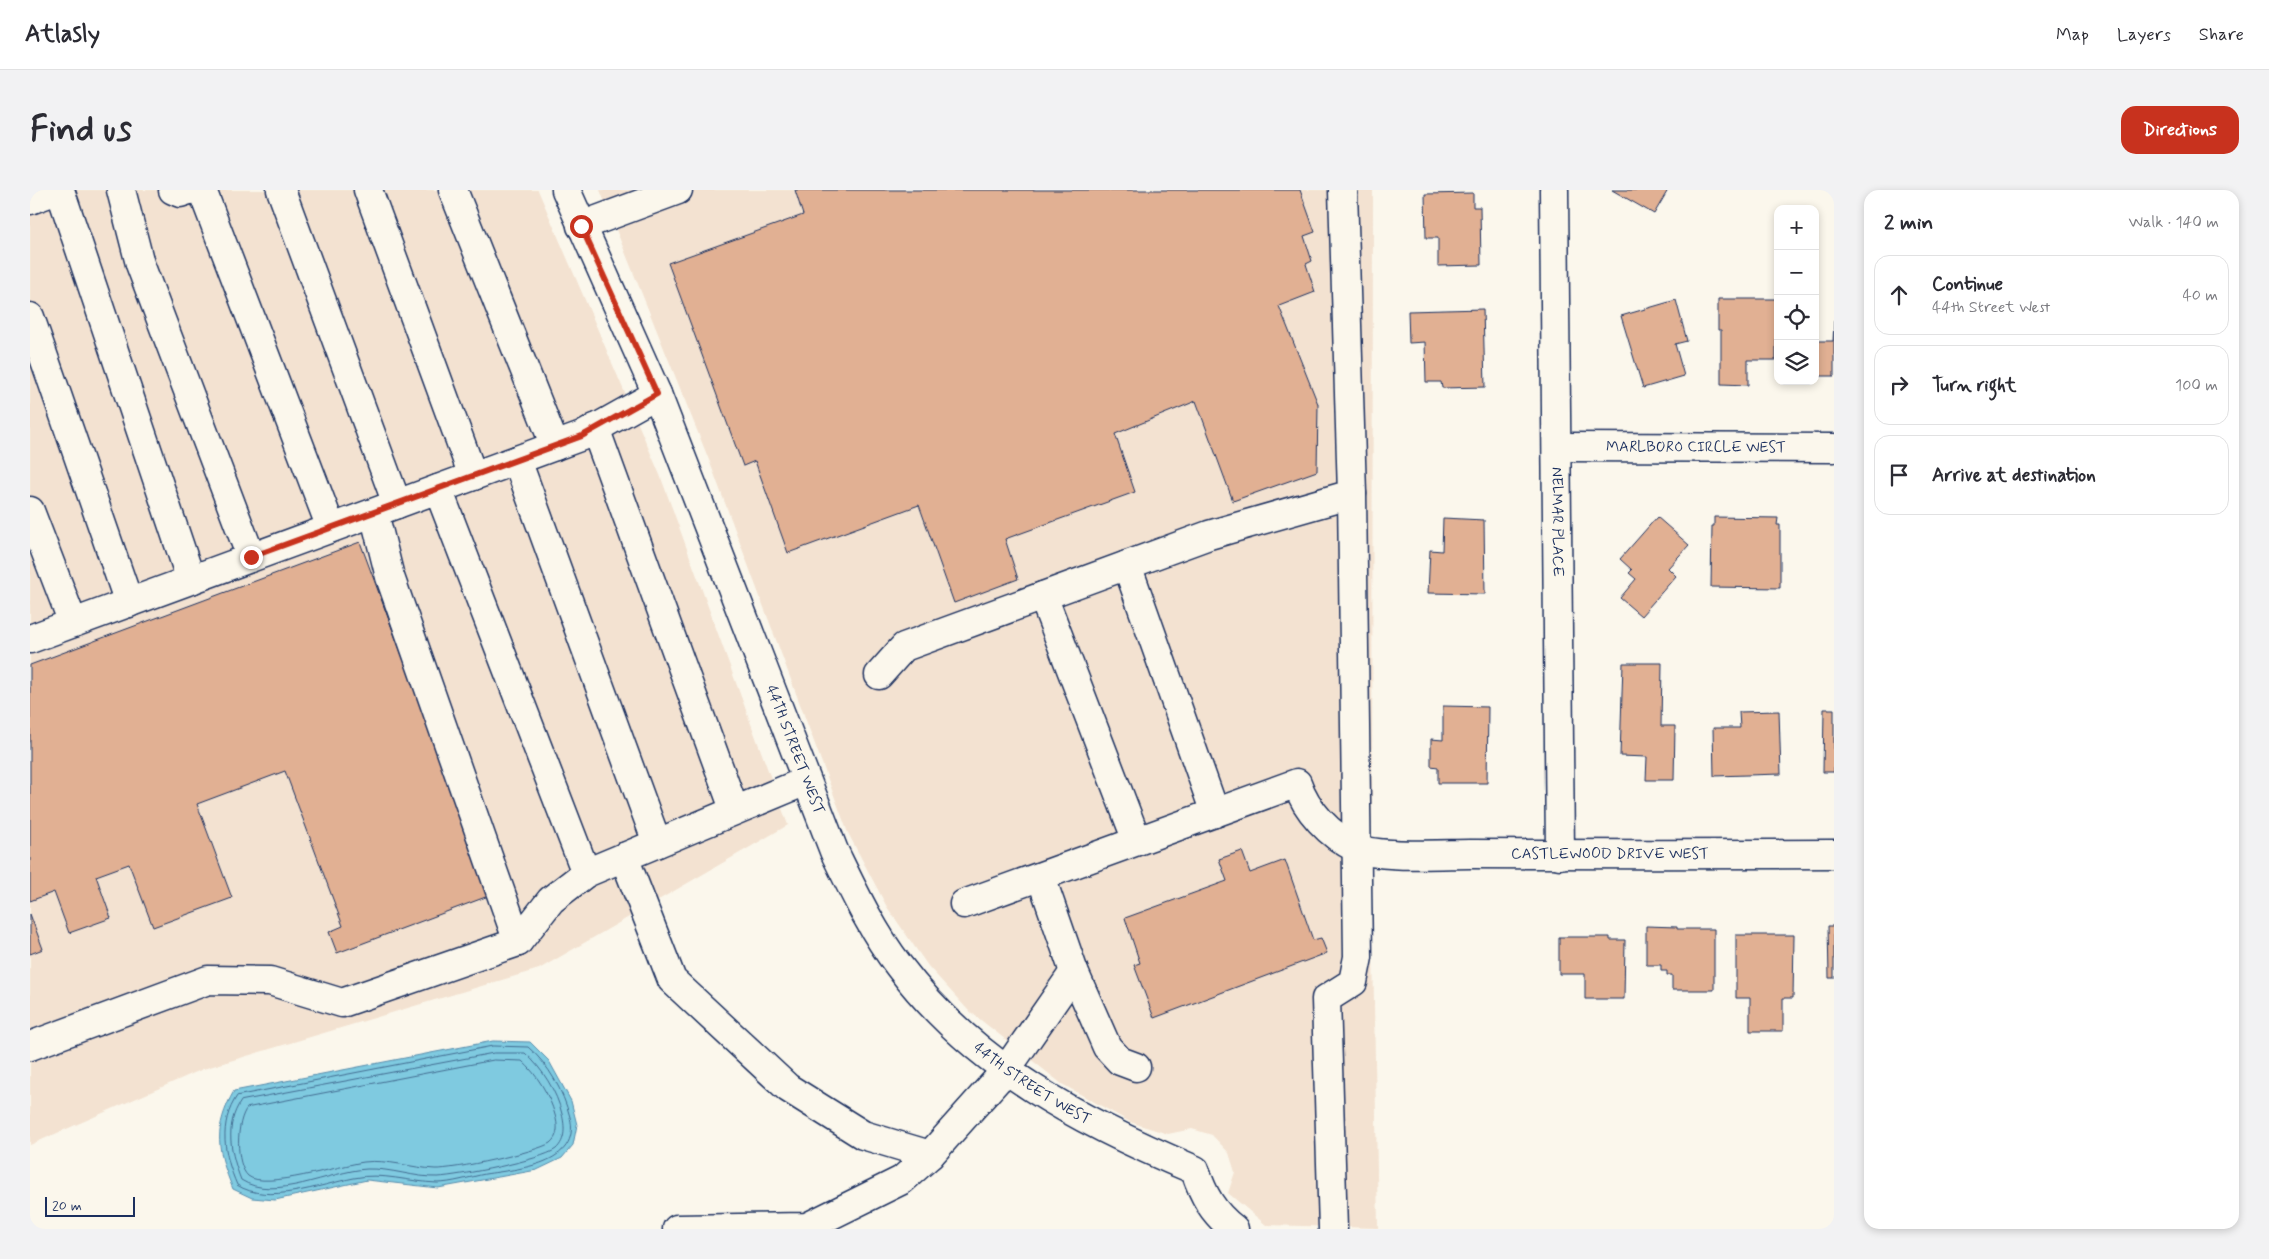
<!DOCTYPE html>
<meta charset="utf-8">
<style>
:root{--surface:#fff;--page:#f2f2f3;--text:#2b2b33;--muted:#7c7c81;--line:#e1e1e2;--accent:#c8321e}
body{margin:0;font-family:Mynerve,sans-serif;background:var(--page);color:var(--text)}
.controls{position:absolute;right:15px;top:15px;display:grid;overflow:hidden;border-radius:10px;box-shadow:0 2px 8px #0003}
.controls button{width:45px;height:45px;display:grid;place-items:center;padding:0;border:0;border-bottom:1px solid var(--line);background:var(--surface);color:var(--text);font:25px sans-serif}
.scale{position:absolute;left:15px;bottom:12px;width:90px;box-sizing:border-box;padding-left:5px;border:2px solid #1b2f5e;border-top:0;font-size:14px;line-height:18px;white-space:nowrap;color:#1b2f5e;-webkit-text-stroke:4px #fbf7ec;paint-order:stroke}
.stop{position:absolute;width:15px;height:15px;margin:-11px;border:4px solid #c8321e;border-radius:50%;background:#fff}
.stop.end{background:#c8321e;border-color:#fff;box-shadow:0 1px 5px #0008}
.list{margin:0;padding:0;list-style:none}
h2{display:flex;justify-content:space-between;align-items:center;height:65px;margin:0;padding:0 20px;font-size:21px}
h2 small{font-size:16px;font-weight:400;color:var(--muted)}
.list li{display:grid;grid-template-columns:32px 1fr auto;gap:15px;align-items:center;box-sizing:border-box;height:80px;margin:0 10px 10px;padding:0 10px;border:1px solid var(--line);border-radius:15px}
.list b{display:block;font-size:19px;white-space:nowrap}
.list p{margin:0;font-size:16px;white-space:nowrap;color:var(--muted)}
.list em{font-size:16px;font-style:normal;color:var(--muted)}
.icon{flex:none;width:28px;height:28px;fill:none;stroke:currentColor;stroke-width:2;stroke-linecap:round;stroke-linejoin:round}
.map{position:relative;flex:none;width:1804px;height:1039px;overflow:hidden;border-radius:15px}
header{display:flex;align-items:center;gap:30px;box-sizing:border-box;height:70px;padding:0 25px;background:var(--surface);border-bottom:1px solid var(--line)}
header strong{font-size:24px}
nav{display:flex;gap:28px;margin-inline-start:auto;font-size:18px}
.intro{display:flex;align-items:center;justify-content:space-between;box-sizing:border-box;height:120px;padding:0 30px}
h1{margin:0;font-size:35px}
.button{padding:12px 22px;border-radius:15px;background:var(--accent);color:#fff;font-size:18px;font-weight:700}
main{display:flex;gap:30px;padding:0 30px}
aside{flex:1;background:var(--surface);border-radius:15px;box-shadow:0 2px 8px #0003}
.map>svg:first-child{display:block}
.built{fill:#f3e2d1}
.water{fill:#7fcae0;stroke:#578cac}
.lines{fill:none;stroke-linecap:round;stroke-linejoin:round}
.shore{stroke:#436d92;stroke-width:1}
.building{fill:#e1b093;stroke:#1b2f5e}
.minor-casing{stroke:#1b2f5e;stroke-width:31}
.minor{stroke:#fbf7ec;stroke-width:28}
.route{stroke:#c8321e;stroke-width:6}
.labels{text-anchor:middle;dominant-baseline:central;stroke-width:4.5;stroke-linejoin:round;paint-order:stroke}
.street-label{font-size:15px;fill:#1b2f5e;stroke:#fbf7ec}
</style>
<header>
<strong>Atlasly</strong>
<nav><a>Map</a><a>Layers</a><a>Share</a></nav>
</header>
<div class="intro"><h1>Find us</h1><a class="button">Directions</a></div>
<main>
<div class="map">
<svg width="1804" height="1039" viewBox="0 0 1804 1039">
<rect width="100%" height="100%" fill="#fbf7ec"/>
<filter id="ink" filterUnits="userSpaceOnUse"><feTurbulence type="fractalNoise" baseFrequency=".02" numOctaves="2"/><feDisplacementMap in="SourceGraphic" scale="10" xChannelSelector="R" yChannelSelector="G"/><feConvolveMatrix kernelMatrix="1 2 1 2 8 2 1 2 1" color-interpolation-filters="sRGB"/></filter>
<g filter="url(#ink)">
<g class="built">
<path d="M 0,0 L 508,0 L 630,285 L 758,635 L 509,779 L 173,879 L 0,955 Z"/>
<path d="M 570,0 L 1343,0 L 1342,703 L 1348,1038 L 1236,1035 L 1198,1003 L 1205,982 L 1199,963 L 1182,945 L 1162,939 L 1138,944 L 1100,932 L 1032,894 L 938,820 L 898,776 L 857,717 L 818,643 L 679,270 Z"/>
</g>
<path class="water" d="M 463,851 L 500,852 L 519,871 L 541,911 L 547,935 L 543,955 L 532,968 L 507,980 L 408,998 L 337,990 L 245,1010 L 222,1008 L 203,999 C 187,961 183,938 204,901 Z"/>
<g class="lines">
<g class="shore">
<path d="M 463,856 L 498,857 C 519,875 533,901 540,927 C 552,975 487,979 455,984 C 440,987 422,993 407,993 C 379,992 352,982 324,988 C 289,995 238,1015 207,995 C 194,965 188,934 207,906 Z"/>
<path d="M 464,863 L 495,863 C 512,878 527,902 532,924 C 535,936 536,950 526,959 C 512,970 428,986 408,987 C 385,988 361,978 337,979 C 299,981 245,1012 211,990 C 201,964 194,936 211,911 Z"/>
<path d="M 464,870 L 492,871 C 507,884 520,906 525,925 C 528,935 529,946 520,953 C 507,962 422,980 405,979 C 382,978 357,969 334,972 C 311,975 235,1000 218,986 C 205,974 206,931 217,918 Z"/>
</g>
</g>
<g class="building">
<path d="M 765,0 L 1270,0 L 1285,42 L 1274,46 L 1282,71 L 1276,74 L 1285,102 L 1249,116 L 1288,214 L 1287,281 L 1203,311 L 1166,211 L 1085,244 L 1105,302 L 975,349 L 988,389 L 924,413 L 889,315 L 758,363 L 725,271 L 713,276 L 638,73 L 773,25 Z"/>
<path d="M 1582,0 L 1638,0 L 1624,24 Z"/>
<path d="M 1443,3 L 1443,17 L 1450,17 L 1451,75 L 1408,76 L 1408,48 L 1396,48 L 1395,4 Z"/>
<path d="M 1688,109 L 1746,109 L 1746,170 L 1718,170 L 1718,195 L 1691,194 L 1691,140 L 1688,140 Z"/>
<path d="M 1646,110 L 1657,151 L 1645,154 L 1654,186 L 1613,198 L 1591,126 Z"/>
<path d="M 1453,119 L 1455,197 L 1412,198 L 1411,192 L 1396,192 L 1395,152 L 1379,153 L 1378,121 Z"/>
<path d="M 1804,131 L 1804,186 L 1785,186 L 1785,151 L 1803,151 Z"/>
<path d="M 1627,327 L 1659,355 L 1638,378 L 1646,386 L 1611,426 L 1590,408 L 1606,389 L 1599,383 L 1602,380 L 1590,369 Z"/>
<path d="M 1684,327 L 1748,328 L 1747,335 L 1750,335 L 1750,398 L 1681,397 L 1682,336 L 1684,336 Z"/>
<path d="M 1413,328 L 1454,330 L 1455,404 L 1398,403 L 1400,360 L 1412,361 Z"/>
<path d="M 330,352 L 461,705 L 307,763 L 299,742 L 313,736 L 255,581 L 167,614 L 202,708 L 123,737 L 99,674 L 66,686 L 81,728 L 39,743 L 24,702 L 0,711 L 0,475 Z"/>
<path d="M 1593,473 L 1632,473 L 1631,536 L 1645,536 L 1644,590 L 1616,590 L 1617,567 L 1590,566 Z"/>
<path d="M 1413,516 L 1458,517 L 1457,593 L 1408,593 L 1408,577 L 1401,576 L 1401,549 L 1413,550 Z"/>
<path d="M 1794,519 L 1804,519 L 1804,582 L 1793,582 Z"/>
<path d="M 1749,521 L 1751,584 L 1684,586 L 1683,538 L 1710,538 L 1709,522 Z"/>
<path d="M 1212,661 L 1220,683 L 1255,670 L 1283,750 L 1291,748 L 1297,763 L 1124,828 L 1104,775 L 1110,773 L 1095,728 L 1197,691 L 1189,669 Z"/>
<path d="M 0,724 L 13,759 L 0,764 Z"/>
<path d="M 1616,736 L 1647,737 L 1647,739 L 1684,739 L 1684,800 L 1642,800 L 1642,785 L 1637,785 L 1637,781 L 1631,781 L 1631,775 L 1616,775 Z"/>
<path d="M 1798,736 L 1804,736 L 1804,788 L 1799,788 Z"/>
<path d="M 1706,745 L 1764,745 L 1763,808 L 1753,808 L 1753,841 L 1720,841 L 1720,808 L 1706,808 Z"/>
<path d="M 1529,747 L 1580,747 L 1580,750 L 1595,750 L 1594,809 L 1555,809 L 1555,784 L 1529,784 Z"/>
</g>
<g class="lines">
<g class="minor-casing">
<g id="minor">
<path d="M 30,0 L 161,390"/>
<path d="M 91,0 L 110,74 L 221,367"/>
<path d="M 143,0 L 150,3 L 159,0"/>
<path d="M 172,0 L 301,338"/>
<path d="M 251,0 L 367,314"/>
<path d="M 338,0 L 443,286"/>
<path d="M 423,0 L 525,256"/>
<path id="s1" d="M 536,0 L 627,204 L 804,661 C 823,700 842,741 869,776 C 945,877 1051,932 1165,980 C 1173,1005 1183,1023 1204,1039"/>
<path id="s2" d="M 1524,0 L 1530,665"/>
<path d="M 0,10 L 27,0"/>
<path d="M 551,36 L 648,0"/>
<path d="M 0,127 L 99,413"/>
<path d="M 565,238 L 704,619"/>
<path id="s3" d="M 1527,257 L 1804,258"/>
<path d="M 487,270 L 627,653"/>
<path d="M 408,299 L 556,683"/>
<path d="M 0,321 L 43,433"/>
<path d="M 344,323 L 360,387 L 488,752"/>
<path d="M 1097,375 L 1185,623"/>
<path d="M 1013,406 L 1107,651"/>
<path d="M 0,449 L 552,246 L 627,204"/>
<path d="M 849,485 L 874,457 L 1179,345 L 1322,304 L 1313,0"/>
<path d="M 594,667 L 642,790 L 758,898 L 833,945 L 900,965"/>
<path d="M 1011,687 L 1044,782 L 1077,857 L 1090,871 L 1106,877"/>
<path id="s4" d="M 934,714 L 1267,593 C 1276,620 1300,646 1326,658 C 1348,668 1413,664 1440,664 C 1561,665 1683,664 1804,664"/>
<path d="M 0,856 L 178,790 L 240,791 L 312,813 L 488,752 L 521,710 L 556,683 L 776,591"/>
<path d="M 647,1039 L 777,1037 L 872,990 L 900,965 L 976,880 L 1044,782"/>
<path d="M 1303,1039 L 1296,809 L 1323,792 L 1328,767 L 1322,304"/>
</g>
</g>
<use href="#minor" class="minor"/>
</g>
</g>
<g class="lines" filter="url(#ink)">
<path class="route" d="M 221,367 L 552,246 L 627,204 L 551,36"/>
</g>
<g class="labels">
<g class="street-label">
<text stroke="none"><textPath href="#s3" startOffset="139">MARLBORO CIRCLE WEST</textPath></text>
<text stroke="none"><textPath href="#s2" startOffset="332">NELMAR PLACE</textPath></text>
<text stroke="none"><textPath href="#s1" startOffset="605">44TH STREET WEST</textPath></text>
<text stroke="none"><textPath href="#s4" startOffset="699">CASTLEWOOD DRIVE WEST</textPath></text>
<text stroke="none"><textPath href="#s1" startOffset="1025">44TH STREET WEST</textPath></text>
</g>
</g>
</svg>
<div class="controls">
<button>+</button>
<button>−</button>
<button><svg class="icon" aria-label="locate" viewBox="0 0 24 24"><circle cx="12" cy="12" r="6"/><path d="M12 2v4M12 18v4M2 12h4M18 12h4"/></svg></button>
<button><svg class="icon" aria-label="layers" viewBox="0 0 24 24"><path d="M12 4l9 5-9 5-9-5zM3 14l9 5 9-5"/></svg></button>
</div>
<div class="scale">20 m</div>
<div class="stop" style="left:551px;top:36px"></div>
<div class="stop end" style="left:221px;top:367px"></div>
</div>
<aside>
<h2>2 min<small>Walk · 140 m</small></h2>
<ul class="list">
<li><svg class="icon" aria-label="ahead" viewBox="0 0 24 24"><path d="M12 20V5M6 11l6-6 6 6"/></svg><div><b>Continue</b><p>44th Street West</p></div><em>40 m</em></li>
<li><svg class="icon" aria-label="right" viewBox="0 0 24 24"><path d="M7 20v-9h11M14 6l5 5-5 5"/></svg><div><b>Turn right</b></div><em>100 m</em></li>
<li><svg class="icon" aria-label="arrive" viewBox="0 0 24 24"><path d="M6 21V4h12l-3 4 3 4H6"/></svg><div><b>Arrive at destination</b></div></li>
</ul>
</aside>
</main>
